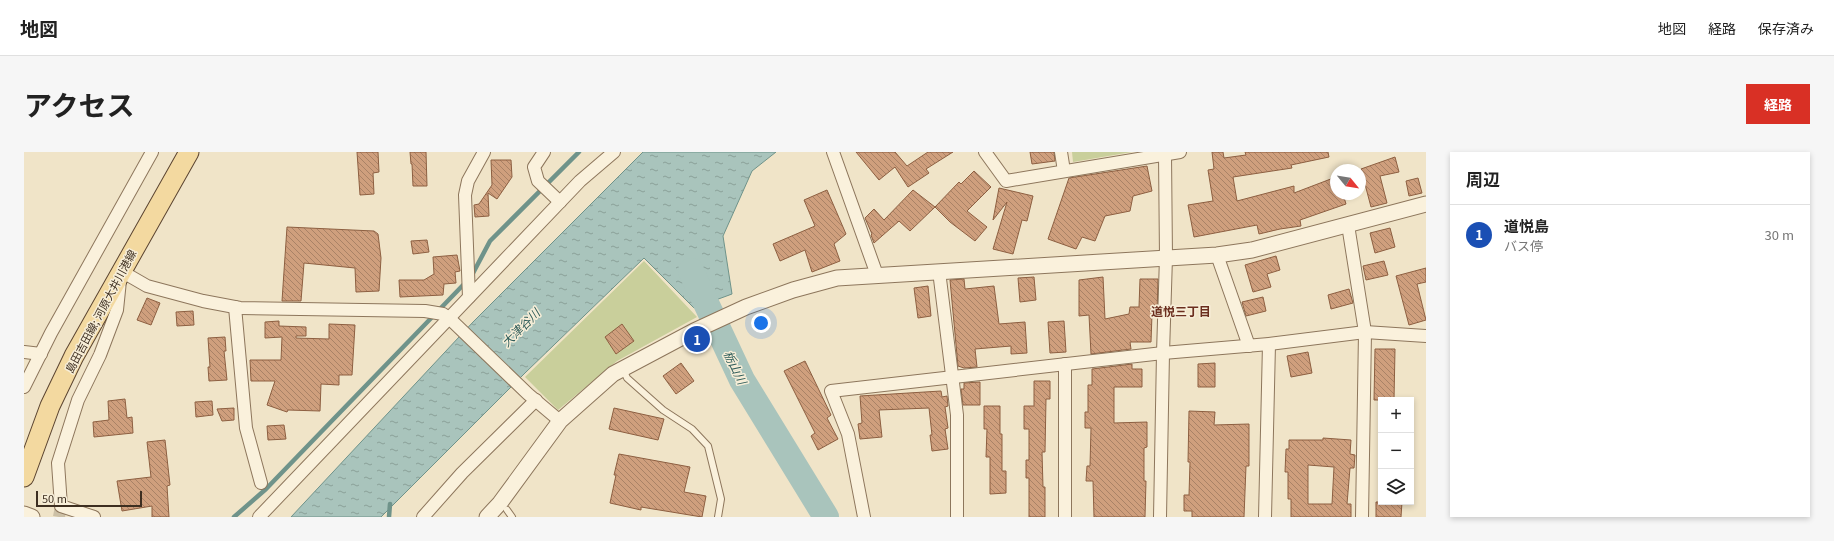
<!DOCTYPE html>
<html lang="ja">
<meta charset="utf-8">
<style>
:root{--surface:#fff;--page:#f6f6f6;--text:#222;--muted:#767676;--line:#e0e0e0;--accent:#d93025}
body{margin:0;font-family:Georgia,"Noto Sans JP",serif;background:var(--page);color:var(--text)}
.controls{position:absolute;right:12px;bottom:12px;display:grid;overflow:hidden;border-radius:0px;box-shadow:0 2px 6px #0003}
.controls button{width:36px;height:36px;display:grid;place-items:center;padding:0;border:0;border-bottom:1px solid var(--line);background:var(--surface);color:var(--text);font:20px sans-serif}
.compass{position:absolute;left:1306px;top:12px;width:36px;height:36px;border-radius:50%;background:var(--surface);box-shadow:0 2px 6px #0003;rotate:120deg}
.scale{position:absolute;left:12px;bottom:10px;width:106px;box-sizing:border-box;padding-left:4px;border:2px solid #3d2e20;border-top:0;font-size:11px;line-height:14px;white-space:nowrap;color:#3d2e20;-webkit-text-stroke:3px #f7eed8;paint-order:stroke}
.you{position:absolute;left:737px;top:171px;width:14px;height:14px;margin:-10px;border:3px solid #fff;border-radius:50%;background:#1a73e8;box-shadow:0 0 0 6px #1a73e833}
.badge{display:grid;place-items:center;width:26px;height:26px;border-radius:50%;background:var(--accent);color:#fff;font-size:13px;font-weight:700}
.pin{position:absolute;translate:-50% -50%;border:2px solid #fff;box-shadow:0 1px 4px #0006}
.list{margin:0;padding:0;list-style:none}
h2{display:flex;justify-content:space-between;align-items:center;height:52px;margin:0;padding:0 16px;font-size:17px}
h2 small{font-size:13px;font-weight:400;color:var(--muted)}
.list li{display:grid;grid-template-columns:26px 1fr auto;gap:12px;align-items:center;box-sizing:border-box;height:60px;padding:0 16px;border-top:1px solid var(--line)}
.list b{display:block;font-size:15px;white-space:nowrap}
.list p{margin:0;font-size:13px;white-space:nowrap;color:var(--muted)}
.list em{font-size:13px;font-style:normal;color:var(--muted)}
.icon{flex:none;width:22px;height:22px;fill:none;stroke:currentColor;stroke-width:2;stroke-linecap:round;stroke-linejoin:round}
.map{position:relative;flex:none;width:1402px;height:365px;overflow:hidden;border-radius:0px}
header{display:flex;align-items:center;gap:24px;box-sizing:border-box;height:56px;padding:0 20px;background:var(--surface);border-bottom:1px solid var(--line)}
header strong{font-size:19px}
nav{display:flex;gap:22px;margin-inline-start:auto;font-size:14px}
.intro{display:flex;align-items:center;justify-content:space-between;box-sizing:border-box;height:96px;padding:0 24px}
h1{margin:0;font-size:28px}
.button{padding:10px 18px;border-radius:0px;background:var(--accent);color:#fff;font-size:14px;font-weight:700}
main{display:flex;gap:24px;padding:0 24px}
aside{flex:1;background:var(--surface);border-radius:0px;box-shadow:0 2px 6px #0003}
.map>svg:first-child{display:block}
.green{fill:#c9cf9b}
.water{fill:url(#water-ripples);stroke:#6f938a}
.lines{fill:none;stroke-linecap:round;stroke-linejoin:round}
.stream{stroke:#6f938a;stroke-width:4.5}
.river{stroke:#a9c4bc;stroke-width:26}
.building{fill:url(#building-back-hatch);stroke:#8d5f41;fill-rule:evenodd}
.minor-tunnel{stroke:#ccc0a6;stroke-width:12;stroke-dasharray:12 6;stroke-linecap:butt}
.service-casing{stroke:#8d765c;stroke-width:8}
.minor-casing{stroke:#8d765c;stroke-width:14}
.tertiary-casing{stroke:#8d765c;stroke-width:17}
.primary-casing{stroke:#5b4430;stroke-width:21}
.service{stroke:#faf1dc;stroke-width:6}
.minor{stroke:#faf1dc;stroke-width:12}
.tertiary{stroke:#faf1dc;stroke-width:15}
.primary{stroke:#f3d9a0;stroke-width:19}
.labels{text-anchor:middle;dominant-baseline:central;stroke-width:3;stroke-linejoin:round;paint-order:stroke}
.street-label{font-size:11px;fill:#3d2e20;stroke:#f7eed8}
.neighbourhood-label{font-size:12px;font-weight:bold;fill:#6b2e1e;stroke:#f7eed8}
.water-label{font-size:12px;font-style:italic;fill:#2f5d5a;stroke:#f7eed8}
</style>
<header>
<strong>地図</strong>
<nav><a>地図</a><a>経路</a><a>保存済み</a></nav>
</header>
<div class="intro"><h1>アクセス</h1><a class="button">経路</a></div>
<main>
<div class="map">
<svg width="1402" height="365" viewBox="0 0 1402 365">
<defs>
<pattern id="water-ripples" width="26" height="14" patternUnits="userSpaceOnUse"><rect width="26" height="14" fill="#a9c4bc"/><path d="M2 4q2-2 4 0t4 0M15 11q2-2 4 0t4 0" fill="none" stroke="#8ba098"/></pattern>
<pattern id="building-back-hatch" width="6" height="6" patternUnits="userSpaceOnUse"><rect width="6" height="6" fill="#cf9f7d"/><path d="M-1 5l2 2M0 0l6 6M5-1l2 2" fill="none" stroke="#a98266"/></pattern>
</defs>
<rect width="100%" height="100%" fill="#f0e4c8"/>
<g class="green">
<path d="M 1048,0 L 1108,0 L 1049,10 Z"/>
<path d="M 620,109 L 673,165 L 593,209 L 534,258 L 501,225 Z"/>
</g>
<path class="water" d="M 619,0 L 752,0 L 728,19 L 699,84 L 708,142 L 670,156 L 620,106 L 502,220 L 357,365 L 267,365 L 449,170 Z"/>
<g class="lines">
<g class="stream">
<path d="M 447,125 L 466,89 L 555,0"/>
<path d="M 210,365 L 242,337 L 442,130"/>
<path d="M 365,365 L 366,352"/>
</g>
<path class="river" d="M 667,119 L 718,228 L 802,365"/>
</g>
<g class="building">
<path d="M 333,0 L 354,0 L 355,20 L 349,21 L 350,42 L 336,43 Z"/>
<path d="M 386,0 L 402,0 L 403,34 L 389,34 L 388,12 L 387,12 Z"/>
<path d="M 832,0 L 871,0 L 883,14 L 904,0 L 929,0 L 902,17 L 905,21 L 884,35 L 871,15 L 855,28 Z"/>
<path d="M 1006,0 L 1030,0 L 1031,9 L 1008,12 Z"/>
<path d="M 1188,0 L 1199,0 L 1200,6 L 1222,3 L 1221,0 L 1304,0 L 1305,5 L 1267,13 L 1268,16 L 1209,25 L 1213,49 L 1270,34 L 1270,41 L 1312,25 L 1312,42 L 1319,42 L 1322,52 L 1276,68 L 1277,74 L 1256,77 L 1235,82 L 1233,73 L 1170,85 L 1164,53 L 1189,49 L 1184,18 L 1190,17 Z"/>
<path d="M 1371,5 L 1375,20 L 1356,24 L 1363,51 L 1347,55 L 1337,17 Z"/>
<path d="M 467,8 L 487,8 L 488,25 L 473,47 L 464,41 L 465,64 L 451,65 L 450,53 L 455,52 L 468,33 Z"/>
<path d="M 1123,14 L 1128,39 L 1109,44 L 1106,59 L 1081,64 L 1071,89 L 1058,85 L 1052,97 L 1024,87 L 1045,26 Z"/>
<path d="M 950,19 L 967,35 L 943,59 L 963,75 L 951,89 L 926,70 L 911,55 L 935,30 L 937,32 Z"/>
<path d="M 1394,26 L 1398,41 L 1385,44 L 1382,29 Z"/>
<path d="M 975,36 L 1009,44 L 1003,69 L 998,68 L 989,102 L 969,97 L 983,50 L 969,68 Z"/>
<path d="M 803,38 L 822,82 L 810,92 L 816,109 L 788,120 L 781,98 L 756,109 L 749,92 L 791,74 L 780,48 Z"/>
<path d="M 889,38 L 911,55 L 886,79 L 875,69 L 850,91 L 847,83 L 848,82 L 841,66 L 850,57 L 860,68 Z"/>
<path d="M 263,75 L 350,79 L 354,82 L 357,106 L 355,139 L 332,140 L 331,116 L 280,111 L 277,149 L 258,149 Z"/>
<path d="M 1366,76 L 1371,95 L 1351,101 L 1346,81 Z"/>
<path d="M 403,88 L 405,100 L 389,102 L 387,89 Z"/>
<path d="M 433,103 L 436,119 L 431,120 L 432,131 L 420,132 L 419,143 L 376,145 L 375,128 L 400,128 L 410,122 L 409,105 Z"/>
<path d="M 1252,104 L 1256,118 L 1243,122 L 1247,135 L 1229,140 L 1221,113 Z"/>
<path d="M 1360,109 L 1364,123 L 1342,128 L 1339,114 Z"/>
<path d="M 1402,116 L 1402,130 L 1393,132 L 1402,168 L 1385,173 L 1372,124 Z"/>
<path d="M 1010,125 L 1012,148 L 996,150 L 994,126 Z"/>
<path d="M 1079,125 L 1081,167 L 1105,162 L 1106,155 L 1115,155 L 1116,127 L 1134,127 L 1133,162 L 1128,162 L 1127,190 L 1106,190 L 1107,197 L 1067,202 L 1065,163 L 1055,164 L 1055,128 Z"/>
<path d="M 940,127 L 941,137 L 970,134 L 975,172 L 1001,170 L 1003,201 L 987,202 L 987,194 L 951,197 L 953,215 L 940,216 L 934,214 L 926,128 Z"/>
<path d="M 904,134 L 907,164 L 894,166 L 890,136 Z"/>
<path d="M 1325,137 L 1329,151 L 1307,157 L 1304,143 Z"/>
<path d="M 1239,145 L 1242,159 L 1222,164 L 1218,150 Z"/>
<path d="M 123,146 L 136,151 L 127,173 L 113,168 Z"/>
<path d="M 169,159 L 170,173 L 153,174 L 152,160 Z"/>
<path d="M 255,169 L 255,174 L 282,175 L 282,184 L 272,184 L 272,186 L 305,187 L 305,172 L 331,173 L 328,223 L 315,223 L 315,233 L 297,232 L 296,259 L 264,258 L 263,260 L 243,253 L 251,229 L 227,229 L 226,208 L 257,208 L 258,185 L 241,186 L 241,170 Z"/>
<path d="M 1040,169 L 1042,200 L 1026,201 L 1024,170 Z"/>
<path d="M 598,172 L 610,189 L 592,202 L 581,185 Z"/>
<path d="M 201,185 L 202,199 L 200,199 L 203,228 L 185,229 L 184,215 L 186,215 L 184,186 Z"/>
<path d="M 1351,197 L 1371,197 L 1370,248 L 1350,248 Z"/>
<path d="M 1284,200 L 1288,221 L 1267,225 L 1263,204 Z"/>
<path d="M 781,209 L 807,263 L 803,266 L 814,287 L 794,298 L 787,284 L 791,281 L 760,219 Z"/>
<path d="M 657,211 L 670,229 L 652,242 L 639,224 Z"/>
<path d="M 1191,211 L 1191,235 L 1174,235 L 1174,212 Z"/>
<path d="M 1108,212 L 1108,217 L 1118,217 L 1118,235 L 1090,235 L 1090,271 L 1123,270 L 1123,295 L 1120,296 L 1120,329 L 1122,329 L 1121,365 L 1070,365 L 1069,329 L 1062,329 L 1063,314 L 1066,314 L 1067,276 L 1061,276 L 1061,260 L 1064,260 L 1064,233 L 1068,233 L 1068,217 Z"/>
<path d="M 1010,229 L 1026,229 L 1026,247 L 1022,247 L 1021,300 L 1018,300 L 1019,335 L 1021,335 L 1021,365 L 1005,365 L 1005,326 L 1002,326 L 1002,308 L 1005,308 L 1005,277 L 1000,277 L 1000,254 L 1010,254 Z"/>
<path d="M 956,230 L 956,253 L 939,253 L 937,237 L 940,237 L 940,231 Z"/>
<path d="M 917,239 L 918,245 L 923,244 L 924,254 L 921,255 L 924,276 L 921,277 L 924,297 L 908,299 L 906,283 L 908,283 L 905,256 L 855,258 L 858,285 L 836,287 L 834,272 L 838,271 L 836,244 Z"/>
<path d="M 101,247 L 103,266 L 108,265 L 109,281 L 70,285 L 69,270 L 85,268 L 84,249 Z"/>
<path d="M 188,249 L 189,263 L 172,265 L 171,250 Z"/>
<path d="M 960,254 L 976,254 L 976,282 L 978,282 L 978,319 L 982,319 L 982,341 L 966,342 L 966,305 L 962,305 L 963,277 L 960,277 Z"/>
<path d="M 210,256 L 210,268 L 198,269 L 193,257 Z"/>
<path d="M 590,256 L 640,267 L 634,288 L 585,277 Z"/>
<path d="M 1165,259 L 1191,260 L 1190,273 L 1225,272 L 1225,314 L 1222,314 L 1220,365 L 1168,365 L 1168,359 L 1160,359 L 1160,343 L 1165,343 L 1166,310 L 1164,310 Z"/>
<path d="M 260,273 L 262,287 L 244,288 L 243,274 Z"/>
<path d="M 1299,286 L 1327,288 L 1326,302 L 1331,303 L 1330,316 L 1326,316 L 1323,352 L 1327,352 L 1327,365 L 1267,365 L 1267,347 L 1264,347 L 1264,320 L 1261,320 L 1262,297 L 1265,297 L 1265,288 L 1299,288 ZM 1284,313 L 1310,315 L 1308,352 L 1284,352 Z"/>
<path d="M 141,288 L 146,333 L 143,334 L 145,365 L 128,365 L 128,354 L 98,359 L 93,329 L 127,325 L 123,290 Z"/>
<path d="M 595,302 L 666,315 L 660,340 L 682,344 L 678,365 L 617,355 L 617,358 L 586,351 L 592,323 L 590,323 Z"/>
<path d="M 1352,350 L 1378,350 L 1377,365 L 1352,365 Z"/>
</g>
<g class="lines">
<path class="minor-tunnel" d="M 35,365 L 37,354"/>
<g class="service-casing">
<g id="service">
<path d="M 599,217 L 603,226 L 639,258 L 668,277 L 684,294 L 697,347 L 694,365"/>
<path d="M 483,358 L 488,365"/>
</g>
</g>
<g class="minor-casing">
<g id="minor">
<path d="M 520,0 L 510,15 L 514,29 L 536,50"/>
<path d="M 809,0 L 853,123"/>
<path d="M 961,0 L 982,29 L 1156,0"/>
<path d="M 1037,0 L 1040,19"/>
<path d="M 1324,73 L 1341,180 L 1338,365"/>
<path d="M 1193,103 L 1225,194"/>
<path d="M 915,119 L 933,263 L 933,365"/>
<path d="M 445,145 L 441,43 L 444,29 L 460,0"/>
<path d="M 211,155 L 222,276 L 237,331"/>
<path d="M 0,200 L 17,202"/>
<path d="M 0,235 L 27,181 L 128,0"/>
<path d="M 70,365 L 37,354 L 34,311 L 54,248 L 76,203 L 93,158 L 97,119 L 123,134 L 179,149 L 216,156 L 401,159 L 419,162 L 425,166 L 504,242 L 536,269"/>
<path d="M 235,365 L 556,29 L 590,0"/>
<path d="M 399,365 L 438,321 L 512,248"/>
<path d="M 840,365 L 824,282 L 807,239 L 1139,201 L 1245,192 L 1341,180 L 1402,184"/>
<path d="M 1041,365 L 1041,212"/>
<path d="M 1136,365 L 1139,201 L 1142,105 L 1141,3"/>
<path d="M 1241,365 L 1245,192"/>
</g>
</g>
<g class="tertiary-casing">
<g id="tertiary">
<path d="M 0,362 L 8,365"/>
<path d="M 463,365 L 476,351 L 536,269 L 589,222 L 670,179 L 722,155 L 769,138 L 813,126 L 1193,103 L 1228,98 L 1402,52"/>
</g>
</g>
<g class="primary-casing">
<path id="primary" d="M 0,325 L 26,254 L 50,204 L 165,0"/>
</g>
<use href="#service" class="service"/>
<use href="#minor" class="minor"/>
<use href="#tertiary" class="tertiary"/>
<use href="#primary" class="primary"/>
</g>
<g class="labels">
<g class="street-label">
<text transform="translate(76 159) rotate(-62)">島田吉田線; 河原大井川港線</text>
</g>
<g class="neighbourhood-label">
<text x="1157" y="158">道悦三丁目</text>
</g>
<g class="water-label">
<text transform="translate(496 175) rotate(-45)">大津谷川</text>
<text transform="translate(712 215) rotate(64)">栃山川</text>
</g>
</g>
</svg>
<div class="controls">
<button>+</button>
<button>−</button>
<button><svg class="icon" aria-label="layers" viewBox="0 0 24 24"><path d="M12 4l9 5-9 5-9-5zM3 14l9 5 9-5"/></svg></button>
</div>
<svg class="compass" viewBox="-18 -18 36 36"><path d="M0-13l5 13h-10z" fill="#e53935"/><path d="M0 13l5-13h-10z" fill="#767676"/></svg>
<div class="scale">50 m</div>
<div class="you"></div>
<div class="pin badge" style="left:673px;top:187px;background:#1a4fb4">1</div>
</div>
<aside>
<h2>周辺<small></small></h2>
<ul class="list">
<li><span class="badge" style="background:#1a4fb4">1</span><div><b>道悦島</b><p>バス停</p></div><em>30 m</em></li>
</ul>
</aside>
</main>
